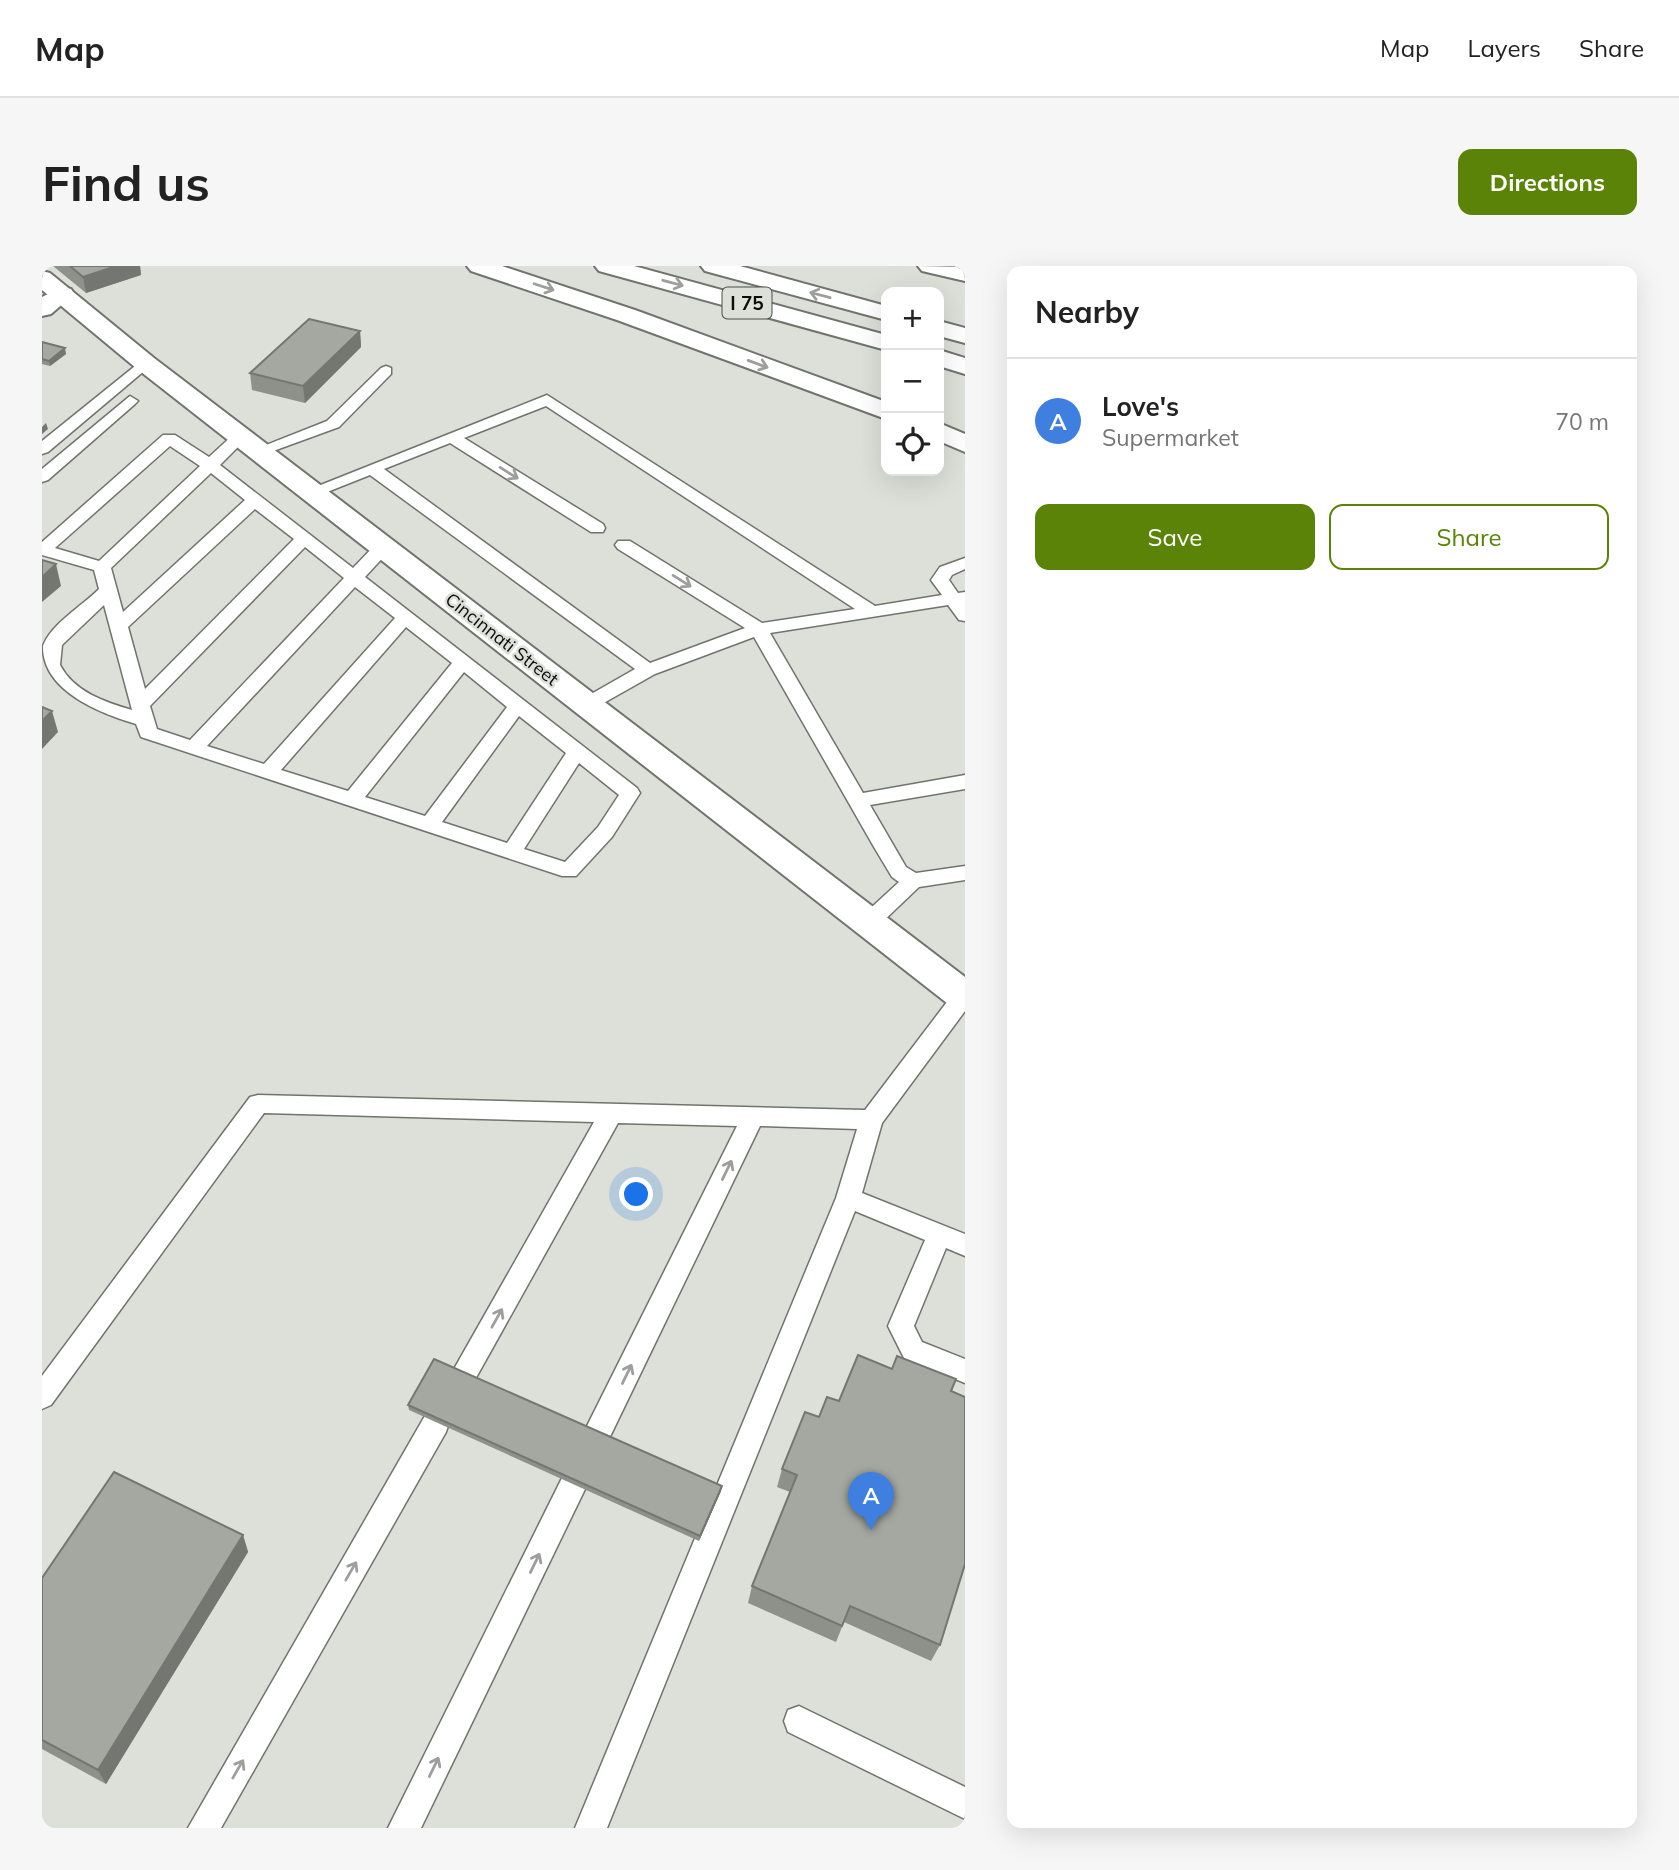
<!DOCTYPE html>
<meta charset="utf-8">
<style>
:root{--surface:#fff;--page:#f6f6f6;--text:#222;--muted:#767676;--line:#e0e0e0;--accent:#5a8307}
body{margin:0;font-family:Mulish,sans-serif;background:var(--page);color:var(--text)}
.controls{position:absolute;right:21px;top:21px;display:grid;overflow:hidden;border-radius:14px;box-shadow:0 7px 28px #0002}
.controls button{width:63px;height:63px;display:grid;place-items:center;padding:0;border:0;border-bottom:2px solid var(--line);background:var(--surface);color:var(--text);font:35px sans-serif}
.you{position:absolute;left:595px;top:929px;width:24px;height:24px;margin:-18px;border:5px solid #fff;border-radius:50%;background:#1a73e8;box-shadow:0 0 0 10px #1a73e833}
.badge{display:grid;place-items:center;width:46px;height:46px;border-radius:50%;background:var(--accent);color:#fff;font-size:23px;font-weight:700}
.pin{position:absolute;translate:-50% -58px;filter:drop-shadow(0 2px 4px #0008)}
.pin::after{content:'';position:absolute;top:37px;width:24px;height:21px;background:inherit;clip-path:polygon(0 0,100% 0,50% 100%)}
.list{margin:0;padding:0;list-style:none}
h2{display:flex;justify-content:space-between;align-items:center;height:91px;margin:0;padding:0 28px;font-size:30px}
h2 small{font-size:23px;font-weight:400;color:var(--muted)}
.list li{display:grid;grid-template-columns:46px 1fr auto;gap:21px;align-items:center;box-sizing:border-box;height:126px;padding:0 28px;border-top:2px solid var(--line)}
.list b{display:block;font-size:26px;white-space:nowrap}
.list p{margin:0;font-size:23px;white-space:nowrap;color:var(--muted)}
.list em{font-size:23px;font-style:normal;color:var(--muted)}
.actions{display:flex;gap:14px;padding:21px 28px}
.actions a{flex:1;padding:16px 0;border:2px solid var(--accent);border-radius:14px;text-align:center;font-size:24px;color:var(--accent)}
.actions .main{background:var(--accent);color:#fff}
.icon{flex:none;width:38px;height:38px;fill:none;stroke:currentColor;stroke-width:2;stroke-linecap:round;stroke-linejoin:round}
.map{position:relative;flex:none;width:923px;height:1562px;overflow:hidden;border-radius:14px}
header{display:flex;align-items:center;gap:42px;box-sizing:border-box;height:98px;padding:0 35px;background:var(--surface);border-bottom:2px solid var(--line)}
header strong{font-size:33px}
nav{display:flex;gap:38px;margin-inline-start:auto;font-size:24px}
.intro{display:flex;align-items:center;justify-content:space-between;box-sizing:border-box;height:168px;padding:0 42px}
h1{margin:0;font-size:49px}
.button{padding:18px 32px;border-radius:14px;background:var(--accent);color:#fff;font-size:24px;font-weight:700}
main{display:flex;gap:42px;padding:0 42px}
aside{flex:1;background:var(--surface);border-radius:14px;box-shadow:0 7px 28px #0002}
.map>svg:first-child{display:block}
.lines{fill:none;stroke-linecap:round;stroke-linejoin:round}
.service-casing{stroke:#71746d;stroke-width:3}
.minor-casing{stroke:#71746d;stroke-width:4}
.tertiary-casing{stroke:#71746d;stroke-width:4}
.motorway-casing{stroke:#71746d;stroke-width:4}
.service{fill:#fff;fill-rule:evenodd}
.minor{fill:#fff;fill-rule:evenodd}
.tertiary{fill:#fff;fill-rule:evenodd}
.motorway{fill:#fff;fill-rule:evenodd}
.wall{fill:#8e908a}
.shaded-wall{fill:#747671}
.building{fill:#a5a8a1;stroke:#747671;stroke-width:2}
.oneway{stroke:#9e9e9d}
.labels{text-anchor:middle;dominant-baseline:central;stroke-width:5;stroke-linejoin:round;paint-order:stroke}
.far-street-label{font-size:18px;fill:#0c0d0b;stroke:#dde0d9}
.shield{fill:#dde0d9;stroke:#4b4c49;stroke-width:2}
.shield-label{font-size:19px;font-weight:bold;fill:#0c0d0b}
</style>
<header>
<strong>Map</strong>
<nav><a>Map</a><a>Layers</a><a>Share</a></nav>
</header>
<div class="intro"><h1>Find us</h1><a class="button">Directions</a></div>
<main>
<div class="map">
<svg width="923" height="1562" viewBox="0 0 923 1562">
<rect width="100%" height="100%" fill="#dde0d9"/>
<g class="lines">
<g class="service-casing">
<g id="service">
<path d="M 103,92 L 111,97 L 108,100 L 6,186 L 0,188 L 0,175 Z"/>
<path d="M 344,100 L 349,102 L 349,108 L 297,161 L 223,188 L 211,188 L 209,185 L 285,155 L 339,102 Z"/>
<path d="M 505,129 L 833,340 L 900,329 L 889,314 L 898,301 L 923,292 L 923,303 L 910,309 L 907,314 L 916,327 L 923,326 L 923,355 L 917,354 L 906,339 L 728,367 L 821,527 L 923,509 L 923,523 L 828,539 L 864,601 L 874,607 L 923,600 L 923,614 L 877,621 L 835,661 L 819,661 L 816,656 L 819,651 L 857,616 L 850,611 L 832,581 L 712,371 L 613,408 L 551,443 L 537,443 L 535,439 L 537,435 L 593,403 L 328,209 L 275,230 L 269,231 L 261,226 ZM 504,140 L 813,343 L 720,357 L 588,275 L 576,275 L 573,279 L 576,283 L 703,362 L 608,397 L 342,203 L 408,177 L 549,266 L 561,266 L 563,262 L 561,258 L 422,172 Z"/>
<path d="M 88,130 L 96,135 L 93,138 L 6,214 L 0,216 L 0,203 Z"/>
<path d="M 198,166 L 206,171 L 178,199 L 311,302 L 335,277 L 347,277 L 350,281 L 347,285 L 323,311 L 595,522 L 598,527 L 570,571 L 534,610 L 520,610 L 99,471 L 94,458 C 64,449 0,427 1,380 C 9,358 40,340 57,323 L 52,304 L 0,289 L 0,276 L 121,169 L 133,169 L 167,191 L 192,168 ZM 128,180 L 158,200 L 57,295 L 13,282 ZM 169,207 L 203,234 L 81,346 L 69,302 ZM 213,243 L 252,273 L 103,423 L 86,361 ZM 263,281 L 302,312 L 148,474 L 115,463 L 108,440 ZM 313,321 L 353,352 L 222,498 L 165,480 ZM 62,339 L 90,444 C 63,436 32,426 18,399 L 20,379 ZM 364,361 L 410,397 L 306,525 L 239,504 ZM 422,406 L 465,441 L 383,550 L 323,531 ZM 477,450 L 524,487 L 465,577 L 400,556 ZM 537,497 L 577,529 L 556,561 L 523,596 L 482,583 Z"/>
<path d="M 923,722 L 923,745 L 840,857 L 820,927 L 923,968 L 923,990 L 904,982 L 872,1060 L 880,1076 L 923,1093 L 923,1117 L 862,1092 L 846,1060 L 883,974 L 813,945 L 565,1562 L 533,1562 L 794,932 L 815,863 L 718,860 L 564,1179 L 554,1182 L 544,1179 L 540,1170 L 695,860 L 576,857 L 430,1119 L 421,1123 L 412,1119 L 408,1111 L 412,1103 L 552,856 L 222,847 L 9,1139 L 0,1143 L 0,1110 L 208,831 L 216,829 L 823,844 L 914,724 Z"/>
<path d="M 394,1145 L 404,1148 L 407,1157 L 404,1166 L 179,1562 L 146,1562 L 384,1148 Z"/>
<path d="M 531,1206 L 541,1210 L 545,1219 L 379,1562 L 346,1562 L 521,1210 Z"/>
<path d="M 757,1440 L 923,1521 L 923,1553 L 746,1466 L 742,1455 L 746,1444 Z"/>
</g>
</g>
<g class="minor-casing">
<path id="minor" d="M 20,21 L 29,23 L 32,28 L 9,48 L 0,50 L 0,31 Z"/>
</g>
<g class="tertiary-casing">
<path id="tertiary" d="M 0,5 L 8,7 L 112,92 L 923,711 L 923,745 L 910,741 L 94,102 L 0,24 Z"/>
</g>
<g class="motorway-casing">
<g id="motorway">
<path d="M 425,0 L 460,0 L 593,44 L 844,136 L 844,153 L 575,54 L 429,5 Z"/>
<path d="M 553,0 L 592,0 L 844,69 L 844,84 L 557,5 Z"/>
<path d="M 659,0 L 698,0 L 844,40 L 844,54 L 663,5 Z"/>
<path d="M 876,0 L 923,1 L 923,15 L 880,5 Z"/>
<path d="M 897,55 L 923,62 L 923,77 L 897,70 Z"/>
<path d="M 897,84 L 923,92 L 923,108 L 897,100 Z"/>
<path d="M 897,157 L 923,168 L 923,186 L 897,175 Z"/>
</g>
</g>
<use href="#service" class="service"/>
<use href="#minor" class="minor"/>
<use href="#tertiary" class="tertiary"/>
<use href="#motorway" class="motorway"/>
</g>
<g class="wall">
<path d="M 11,0 L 98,0 L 99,9 L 44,27 Z"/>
<path d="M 318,65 L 319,81 L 263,137 L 210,124 L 208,107 Z"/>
<path d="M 0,76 L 24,88 L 8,100 L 0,98 Z"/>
<path d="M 850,1103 L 923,1131 L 923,1303 L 922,1302 L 898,1379 L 889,1395 L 802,1356 L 794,1376 L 706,1337 L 710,1320 L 748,1226 L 735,1221 L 740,1203 L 777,1151 L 797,1135 Z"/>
<path d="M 366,1139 L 679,1225 L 657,1275 L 367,1144 Z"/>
<path d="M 201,1269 L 206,1286 L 64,1518 L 0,1483 L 0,1312 Z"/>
</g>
<g class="shaded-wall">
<path d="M 74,0 L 98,0 L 99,9 L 44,27 L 41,11 Z"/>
<path d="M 318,65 L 319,81 L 263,137 L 261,120 Z"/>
<path d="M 23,82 L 24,88 L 8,100 L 7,95 Z"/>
<path d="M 4,157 L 6,163 L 0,168 L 0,161 Z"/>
<path d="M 14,298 L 19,320 L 0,336 L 0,311 Z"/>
<path d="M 10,445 L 16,466 L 0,483 L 0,455 Z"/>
<path d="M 680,1220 L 679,1225 L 657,1275 L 658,1270 Z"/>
<path d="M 201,1269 L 206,1286 L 64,1518 L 56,1504 Z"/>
</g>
<g class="building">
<path d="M 28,0 L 74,0 L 41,11 Z"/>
<path d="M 267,53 L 318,65 L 261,120 L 208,107 Z"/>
<path d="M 0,76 L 23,82 L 7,95 L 0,93 Z"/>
<path d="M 0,294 L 14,298 L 0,311 Z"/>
<path d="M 0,441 L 10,445 L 0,455 Z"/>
<path d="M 816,1089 L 850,1103 L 855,1090 L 914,1113 L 909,1125 L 923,1131 L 923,1298 L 898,1379 L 808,1340 L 800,1360 L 710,1320 L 755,1209 L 740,1203 L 763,1146 L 777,1151 L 785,1131 L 797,1135 Z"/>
<path d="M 392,1093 L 680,1220 L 658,1270 L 366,1139 Z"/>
<path d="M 72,1206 L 201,1269 L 56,1504 L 0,1474 L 0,1312 Z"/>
</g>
<defs><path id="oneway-shaft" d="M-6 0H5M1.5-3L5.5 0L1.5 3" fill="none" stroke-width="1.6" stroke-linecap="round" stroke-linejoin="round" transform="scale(1.75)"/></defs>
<g class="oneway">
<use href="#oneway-shaft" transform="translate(631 17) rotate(15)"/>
<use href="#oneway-shaft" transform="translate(502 21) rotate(18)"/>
<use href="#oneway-shaft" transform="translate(778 29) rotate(-165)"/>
<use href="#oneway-shaft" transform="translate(716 98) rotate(20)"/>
<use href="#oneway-shaft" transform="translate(467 207) rotate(32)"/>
<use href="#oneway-shaft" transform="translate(640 315) rotate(32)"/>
<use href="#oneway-shaft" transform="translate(685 904) rotate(-64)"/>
<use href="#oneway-shaft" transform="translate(455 1052) rotate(-61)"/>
<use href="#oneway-shaft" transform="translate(585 1108) rotate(-64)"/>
<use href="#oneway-shaft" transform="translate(493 1297) rotate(-64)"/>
<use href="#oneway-shaft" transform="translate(309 1305) rotate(-60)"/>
<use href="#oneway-shaft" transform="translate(392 1501) rotate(-64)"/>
<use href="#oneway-shaft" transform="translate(196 1503) rotate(-60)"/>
</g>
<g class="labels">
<g class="far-street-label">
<text transform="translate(460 373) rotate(38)">Cincinnati Street</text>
</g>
<rect class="shield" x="680.5" y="21.5" width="49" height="31" rx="5"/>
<g class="shield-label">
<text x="705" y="37">I 75</text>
</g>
</g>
</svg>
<div class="controls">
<button>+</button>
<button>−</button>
<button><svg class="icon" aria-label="locate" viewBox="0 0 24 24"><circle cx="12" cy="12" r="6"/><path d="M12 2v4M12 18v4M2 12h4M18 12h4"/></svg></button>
</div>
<div class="you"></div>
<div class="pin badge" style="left:829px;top:1264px;background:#3f7fe0">A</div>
</div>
<aside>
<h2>Nearby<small></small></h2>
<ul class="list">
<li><span class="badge" style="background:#3f7fe0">A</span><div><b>Love's</b><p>Supermarket</p></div><em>70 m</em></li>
</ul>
<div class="actions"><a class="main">Save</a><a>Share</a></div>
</aside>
</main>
